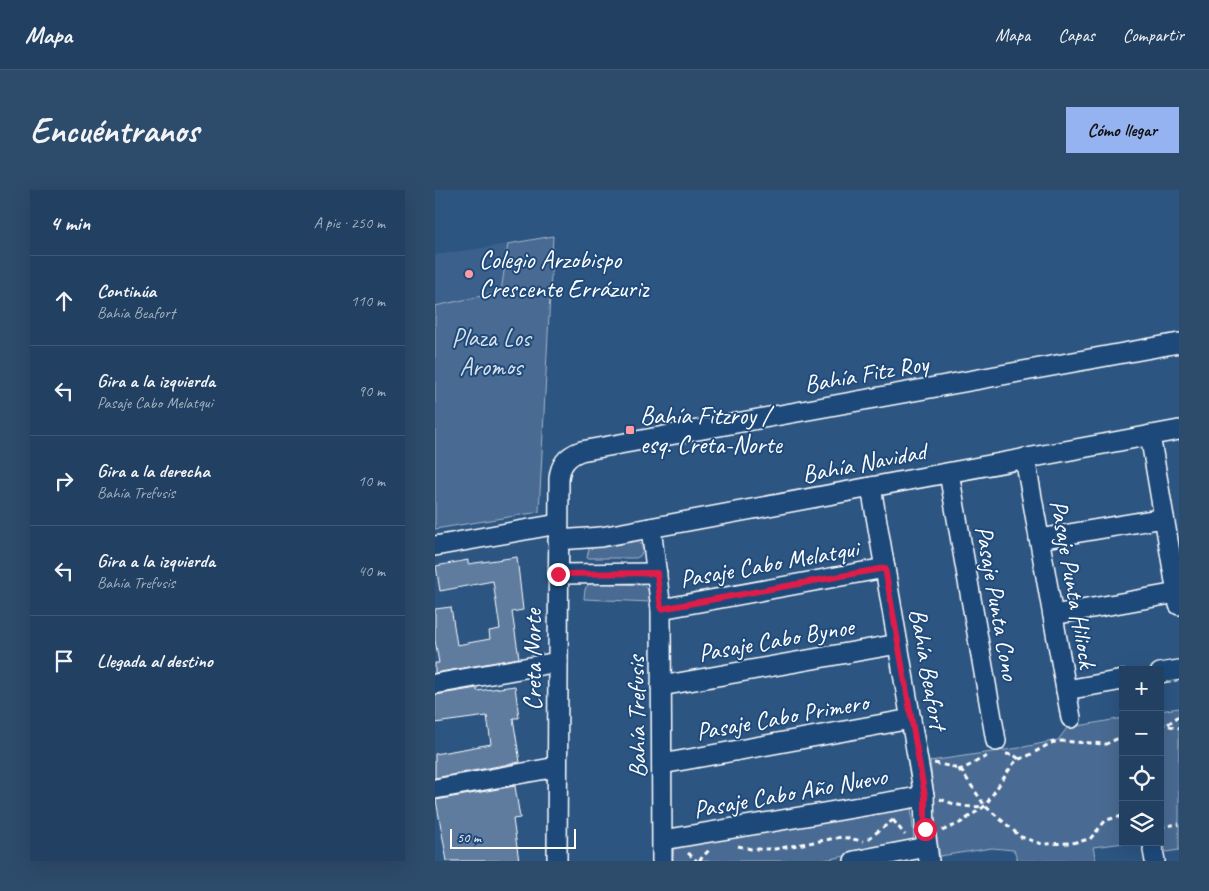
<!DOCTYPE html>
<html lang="es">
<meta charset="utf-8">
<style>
:root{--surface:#214062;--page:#2d4b6b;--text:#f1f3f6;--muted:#a2afbe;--line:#3e5977;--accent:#95b2f1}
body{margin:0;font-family:Caveat,sans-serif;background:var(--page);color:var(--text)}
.controls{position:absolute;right:15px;bottom:15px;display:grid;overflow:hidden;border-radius:0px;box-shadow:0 5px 20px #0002}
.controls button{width:45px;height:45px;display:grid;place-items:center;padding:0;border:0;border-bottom:1px solid var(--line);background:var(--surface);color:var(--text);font:25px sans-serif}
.scale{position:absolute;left:15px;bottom:12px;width:126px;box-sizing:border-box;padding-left:5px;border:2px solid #fff;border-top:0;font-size:14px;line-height:18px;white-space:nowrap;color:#fff;-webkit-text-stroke:4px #1f4a7a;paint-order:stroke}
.stop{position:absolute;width:15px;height:15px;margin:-11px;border:4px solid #e11d48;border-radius:50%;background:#fff}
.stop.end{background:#e11d48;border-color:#fff;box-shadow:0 1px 5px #0008}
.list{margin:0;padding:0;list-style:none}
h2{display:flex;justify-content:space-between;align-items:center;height:65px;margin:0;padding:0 20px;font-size:21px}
h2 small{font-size:16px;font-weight:400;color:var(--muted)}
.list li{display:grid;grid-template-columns:32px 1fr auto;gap:15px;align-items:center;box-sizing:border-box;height:90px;padding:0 20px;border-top:1px solid var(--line)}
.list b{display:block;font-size:19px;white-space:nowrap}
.list p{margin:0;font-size:16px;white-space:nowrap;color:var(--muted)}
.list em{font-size:16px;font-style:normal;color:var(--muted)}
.icon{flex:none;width:28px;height:28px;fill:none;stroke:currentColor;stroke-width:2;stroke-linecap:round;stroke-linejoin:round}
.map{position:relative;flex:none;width:744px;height:671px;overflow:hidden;border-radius:0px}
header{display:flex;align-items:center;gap:30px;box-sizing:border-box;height:70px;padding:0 25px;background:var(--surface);border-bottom:1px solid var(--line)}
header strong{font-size:24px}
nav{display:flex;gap:28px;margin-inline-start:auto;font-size:18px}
.intro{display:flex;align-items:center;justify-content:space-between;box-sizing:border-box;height:120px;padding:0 30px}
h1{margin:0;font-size:35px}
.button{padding:12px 22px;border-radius:0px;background:var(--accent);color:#111;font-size:18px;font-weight:700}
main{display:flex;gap:30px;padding:0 30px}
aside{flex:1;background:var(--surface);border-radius:0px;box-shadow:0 5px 20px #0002}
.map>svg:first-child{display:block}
.built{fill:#3b618b}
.green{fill:#486b92;stroke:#a4b5c8}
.building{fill:#5e7c9f;stroke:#fff}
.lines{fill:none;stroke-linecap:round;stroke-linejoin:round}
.minor-casing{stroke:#fff;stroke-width:22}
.path{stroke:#fff;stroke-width:3;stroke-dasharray:5 4;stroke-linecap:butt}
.minor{stroke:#1f4a7a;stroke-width:19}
.route{stroke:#e11d48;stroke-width:6}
.poi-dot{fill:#ff9aa2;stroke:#1f4a7a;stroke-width:2}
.labels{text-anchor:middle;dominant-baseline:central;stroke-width:4;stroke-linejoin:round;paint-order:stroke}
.poi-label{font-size:25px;fill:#fff;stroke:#1f4a7a;text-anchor:start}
.park-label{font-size:25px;fill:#dae1e9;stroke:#1f4a7a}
.street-label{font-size:25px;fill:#fff;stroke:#1f4a7a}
</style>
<header>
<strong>Mapa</strong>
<nav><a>Mapa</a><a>Capas</a><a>Compartir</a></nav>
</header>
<div class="intro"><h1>Encuéntranos</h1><a class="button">Cómo llegar</a></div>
<main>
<aside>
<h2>4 min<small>A pie · 250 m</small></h2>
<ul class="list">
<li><svg class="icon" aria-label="ahead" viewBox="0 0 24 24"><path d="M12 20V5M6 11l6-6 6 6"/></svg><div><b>Continúa</b><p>Bahía Beafort</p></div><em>110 m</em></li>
<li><svg class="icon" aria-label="left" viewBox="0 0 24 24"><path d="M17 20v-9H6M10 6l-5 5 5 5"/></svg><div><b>Gira a la izquierda</b><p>Pasaje Cabo Melatqui</p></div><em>90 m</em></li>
<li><svg class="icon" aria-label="right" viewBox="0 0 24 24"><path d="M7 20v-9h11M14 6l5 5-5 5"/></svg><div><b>Gira a la derecha</b><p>Bahía Trefusis</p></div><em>10 m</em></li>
<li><svg class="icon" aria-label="left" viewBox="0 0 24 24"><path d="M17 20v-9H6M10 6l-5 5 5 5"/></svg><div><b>Gira a la izquierda</b><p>Bahía Trefusis</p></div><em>40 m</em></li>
<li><svg class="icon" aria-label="arrive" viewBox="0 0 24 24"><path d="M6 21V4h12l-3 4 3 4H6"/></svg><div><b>Llegada al destino</b></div></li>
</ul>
</aside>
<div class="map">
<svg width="744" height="671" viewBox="0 0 744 671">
<rect width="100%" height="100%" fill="#2c5582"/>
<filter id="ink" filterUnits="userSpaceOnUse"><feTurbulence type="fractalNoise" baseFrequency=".02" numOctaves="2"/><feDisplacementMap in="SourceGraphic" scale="10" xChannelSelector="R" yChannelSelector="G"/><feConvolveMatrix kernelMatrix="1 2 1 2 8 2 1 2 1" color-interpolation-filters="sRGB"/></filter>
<g filter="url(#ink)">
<path class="built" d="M 73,54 L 67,102 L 0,116 L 0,65 Z"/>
<g class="green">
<path d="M 118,46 L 104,322 L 0,339 L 0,116 L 66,102 L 73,54 Z"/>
<path d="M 194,350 L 201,350 L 206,354 L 208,361 L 205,366 L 201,368 L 152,368 L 154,358 Z"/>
<path d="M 159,393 L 208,395 L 214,401 L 215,412 L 149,409 C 150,399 149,395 159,393 Z"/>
<path d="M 744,518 L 744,660 L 731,662 L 727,649 L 725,649 L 725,521 Z"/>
<path d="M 688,528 L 688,652 L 697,652 L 658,657 L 661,671 L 583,671 L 579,660 L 557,658 L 505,666 L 498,627 L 499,606 L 495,571 L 584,558 L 623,550 L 632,538 Z"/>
<path d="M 476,615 L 479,653 L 384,671 L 238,671 L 239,654 Z"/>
</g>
<g class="building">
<path d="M 82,367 L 88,420 L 77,422 L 84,468 L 0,483 L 0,473 L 4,473 L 0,450 L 0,419 L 16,417 L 22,455 L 55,449 L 54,441 L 65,439 L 58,391 L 5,401 L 1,376 L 33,370 L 33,374 Z"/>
<path d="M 80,496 L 84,528 L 78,528 L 85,572 L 0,588 L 0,564 L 56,554 L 52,526 L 0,533 L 0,505 L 42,498 L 42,501 Z"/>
<path d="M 80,596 L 85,628 L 78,629 L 84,671 L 12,671 L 1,610 Z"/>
</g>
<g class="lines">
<g class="minor-casing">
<g id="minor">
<path d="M 715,245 L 744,415"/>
<path d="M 590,268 L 636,528"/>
<path d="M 514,283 L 561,551"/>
<path d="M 436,297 L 489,606 L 490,639 L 494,671"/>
<path d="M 216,338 L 226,419 L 227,671"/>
<path d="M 604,349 L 729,328"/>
<path d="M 123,350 L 166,347 L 744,240"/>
<path d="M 0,356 L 123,334"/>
<path d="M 123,384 L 222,383"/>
<path d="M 226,419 L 450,378"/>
<path d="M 618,425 L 742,403"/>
<path d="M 725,483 L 744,480"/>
<path d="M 0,494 L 123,472"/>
<path d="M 226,496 L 463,454"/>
<path d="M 631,500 L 688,490"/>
<path d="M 227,574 L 476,529"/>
<path d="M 0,599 L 122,577"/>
<path d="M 228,650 L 489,606"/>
<path d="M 718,660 L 720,671"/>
<path d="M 122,671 L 124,289 C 125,275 132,266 146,261 L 744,153"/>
<path d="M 419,671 L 492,657"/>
</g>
</g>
<g class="path">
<path d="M 725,534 L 744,538"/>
<path d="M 733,534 L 744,526"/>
<path d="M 571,564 L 579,565 L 584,569"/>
<path d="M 499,573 L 518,577 L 528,583 L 550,616 L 586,647 L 607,654 L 637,653 L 655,649 L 671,630 L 688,626"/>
<path d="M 523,580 C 533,578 542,570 553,566"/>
<path d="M 505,609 C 523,616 531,618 550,616"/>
<path d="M 458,630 L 470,645"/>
<path d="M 725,637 L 744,634"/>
<path d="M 507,641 L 525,633 L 550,616 L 578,574 L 584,569 L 591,567 L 616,553 L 624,551 L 671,554 L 688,546"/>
<path d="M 433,649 L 458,630"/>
<path d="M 303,656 L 316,659 L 340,659 L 407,647 L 428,651"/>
<path d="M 253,663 L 262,671"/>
<path d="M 264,671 L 274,660"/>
</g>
<use href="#minor" class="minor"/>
</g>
</g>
<g class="lines" filter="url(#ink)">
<path class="route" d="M 123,384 L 222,383 L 226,419 L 450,378 L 490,606 L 490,639"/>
</g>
<g class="poi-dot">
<circle cx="34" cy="84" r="5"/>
<rect x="190" y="235" width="10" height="10" rx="2.5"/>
</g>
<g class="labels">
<g class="poi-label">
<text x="44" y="70">Colegio Arzobispo<tspan x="44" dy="29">Crescente Errázuriz</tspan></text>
<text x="205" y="226">Bahía Fitzroy /<tspan x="205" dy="29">esq. Creta-Norte</tspan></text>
</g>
<g class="park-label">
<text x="56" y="148">Plaza Los<tspan x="56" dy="29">Aromos</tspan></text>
</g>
<g class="street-label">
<text transform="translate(431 184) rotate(-10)">Bahía Fitz Roy</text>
<text transform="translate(429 273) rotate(-11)">Bahía Navidad</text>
<text transform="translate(334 374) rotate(-10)">Pasaje Cabo Melatqui</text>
<text transform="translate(638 394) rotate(80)">Pasaje Punta Hiliock</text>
<text transform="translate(562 413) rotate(80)">Pasaje Punta Cono</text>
<text transform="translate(341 450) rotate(-10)">Pasaje Cabo Bynoe</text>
<text transform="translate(98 470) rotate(-90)">Creta Norte</text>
<text transform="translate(493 479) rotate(80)">Bahía Beafort</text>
<text transform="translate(202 527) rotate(-91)">Bahía Trefusis</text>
<text transform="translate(347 527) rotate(-10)">Pasaje Cabo Primero</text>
<text transform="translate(355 603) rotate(-10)">Pasaje Cabo Año Nuevo</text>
</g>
</g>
</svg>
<div class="controls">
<button>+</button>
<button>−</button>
<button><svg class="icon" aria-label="locate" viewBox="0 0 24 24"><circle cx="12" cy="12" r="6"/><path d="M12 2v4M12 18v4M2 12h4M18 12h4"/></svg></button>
<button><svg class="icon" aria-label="layers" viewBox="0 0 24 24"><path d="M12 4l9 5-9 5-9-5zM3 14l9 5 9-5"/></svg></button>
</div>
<div class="scale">50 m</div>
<div class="stop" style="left:490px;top:639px"></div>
<div class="stop end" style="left:123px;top:384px"></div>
</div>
</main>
